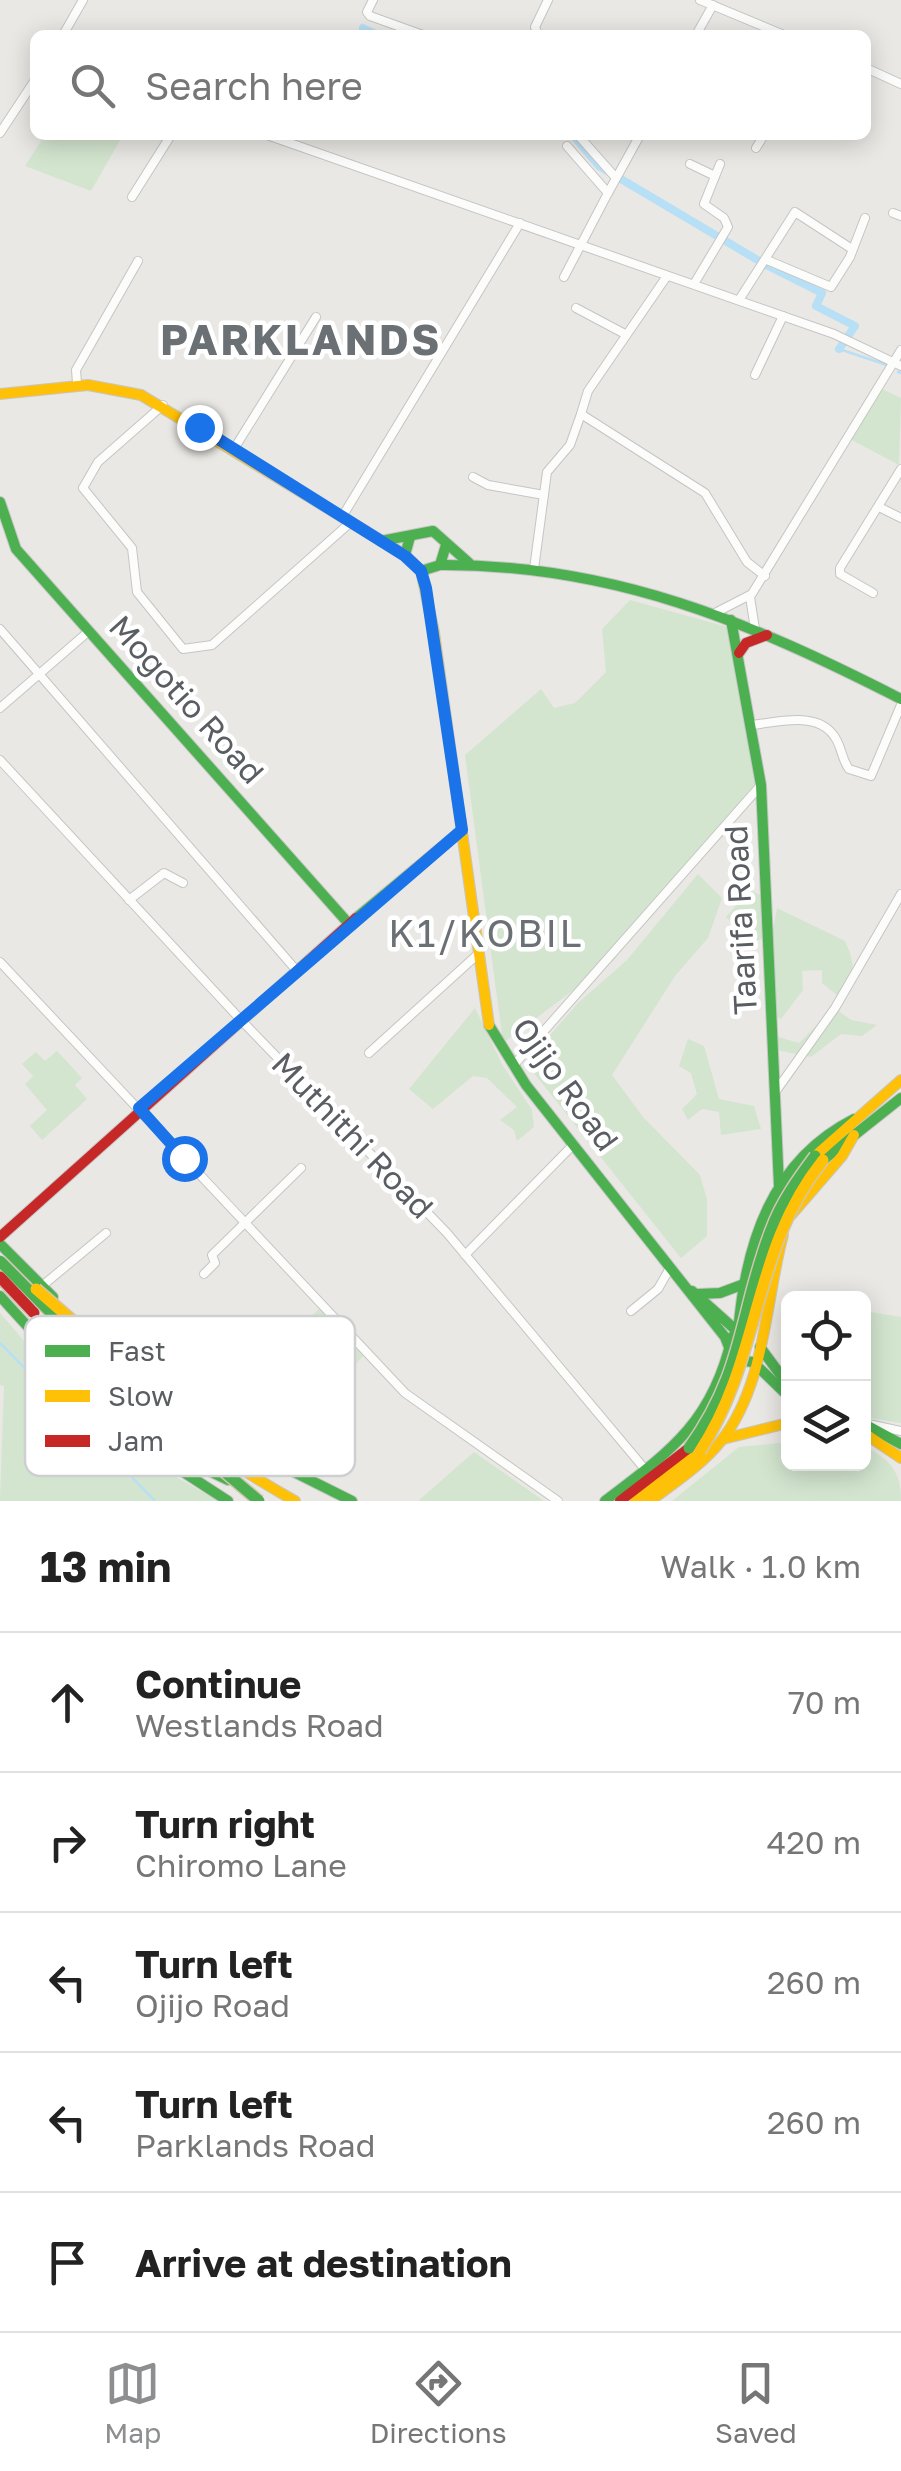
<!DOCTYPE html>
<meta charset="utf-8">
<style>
:root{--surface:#fff;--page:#f6f6f6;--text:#222;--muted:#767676;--line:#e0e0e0;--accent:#8c8e90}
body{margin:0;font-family:"Golos Text",sans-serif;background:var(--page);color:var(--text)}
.controls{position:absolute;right:30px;bottom:30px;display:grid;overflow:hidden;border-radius:15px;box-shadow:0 5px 25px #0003}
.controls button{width:90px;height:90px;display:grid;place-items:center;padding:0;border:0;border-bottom:2px solid var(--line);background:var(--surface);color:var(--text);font:50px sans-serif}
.stop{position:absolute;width:30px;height:30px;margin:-22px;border:8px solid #1a73e8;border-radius:50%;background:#fff}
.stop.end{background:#1a73e8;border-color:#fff;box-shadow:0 2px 10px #0008}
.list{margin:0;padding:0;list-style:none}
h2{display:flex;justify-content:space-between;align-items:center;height:130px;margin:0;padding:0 40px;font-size:42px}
h2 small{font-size:32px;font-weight:400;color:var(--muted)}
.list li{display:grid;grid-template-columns:65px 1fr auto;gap:30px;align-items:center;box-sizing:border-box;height:140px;padding:0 40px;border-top:2px solid var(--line)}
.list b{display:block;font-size:38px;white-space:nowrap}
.list p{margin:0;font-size:32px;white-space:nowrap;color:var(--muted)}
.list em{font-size:32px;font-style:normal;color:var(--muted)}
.icon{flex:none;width:55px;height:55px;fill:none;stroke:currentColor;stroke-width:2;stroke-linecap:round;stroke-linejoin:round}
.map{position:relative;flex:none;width:901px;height:1501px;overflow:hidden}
.search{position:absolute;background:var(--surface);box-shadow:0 5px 25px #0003;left:30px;right:30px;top:30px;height:110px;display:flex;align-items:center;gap:25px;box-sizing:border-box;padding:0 35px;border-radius:15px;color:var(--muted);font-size:38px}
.sheet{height:830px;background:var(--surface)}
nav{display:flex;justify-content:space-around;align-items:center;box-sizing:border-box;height:140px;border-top:2px solid var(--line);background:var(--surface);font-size:28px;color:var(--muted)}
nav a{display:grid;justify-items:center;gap:5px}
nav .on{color:var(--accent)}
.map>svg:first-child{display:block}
.green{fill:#d3e5cf}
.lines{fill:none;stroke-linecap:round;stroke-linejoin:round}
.stream{stroke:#b7dff5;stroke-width:2.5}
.canal{stroke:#b7dff5;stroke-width:8}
.street-casing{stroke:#c5c5c5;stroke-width:10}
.fast-casing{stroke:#c6c6c6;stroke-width:12}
.slow-casing{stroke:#c6c6c6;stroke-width:12}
.jam-casing{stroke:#c6c6c6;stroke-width:12}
.street{stroke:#fcfcfb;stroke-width:8}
.fast{stroke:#4caf50;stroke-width:10}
.slow{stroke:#ffc107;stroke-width:10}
.jam{stroke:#c62828;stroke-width:10}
.fast-bridge-casing{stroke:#d1c6b2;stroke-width:14;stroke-linecap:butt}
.slow-bridge-casing{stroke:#d1c6b2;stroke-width:14;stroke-linecap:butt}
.jam-bridge-casing{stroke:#d1c6b2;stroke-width:14;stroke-linecap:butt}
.fast-bridge{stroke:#4caf50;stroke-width:11}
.slow-bridge{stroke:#ffc107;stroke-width:11}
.jam-bridge{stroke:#c62828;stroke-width:11}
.route{stroke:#1a73e8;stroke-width:12}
.labels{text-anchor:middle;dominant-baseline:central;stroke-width:9;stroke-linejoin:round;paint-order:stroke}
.street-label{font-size:32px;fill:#5a5e62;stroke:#fff}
.quarter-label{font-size:38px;letter-spacing:2.5px;fill:#6b7074;stroke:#fff}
.district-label{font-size:42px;font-weight:bold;letter-spacing:2.5px;fill:#6b7074;stroke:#fff}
.key{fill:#fff;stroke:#cecfd0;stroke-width:2.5}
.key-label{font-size:28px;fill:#5a5e62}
</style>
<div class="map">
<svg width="901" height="1501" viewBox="0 0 901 1501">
<rect width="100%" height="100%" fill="#e9e8e4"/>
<g class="green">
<path d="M 45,135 L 123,135 L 91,191 L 25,166 Z"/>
<path d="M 882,389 L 901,398 L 899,465 L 850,439 Z"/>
<path d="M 630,600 L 731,628 L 756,785 L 628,932 L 615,959 L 503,1043 L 465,755 L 541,689 L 554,708 L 575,703 L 606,672 L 602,629 Z"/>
<path d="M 698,874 L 722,898 L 708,938 L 675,976 L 612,1075 L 643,1117 L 700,1175 L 707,1200 L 707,1236 L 681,1258 L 526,1063 L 578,1003 L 627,960 Z"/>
<path d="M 750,890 L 762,896 L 764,939 L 751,941 L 726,917 Z"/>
<path d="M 777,908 L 845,941 C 856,966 856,975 837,995 L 822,983 L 822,970 L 802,971 L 803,990 L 781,1019 L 767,1013 L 767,964 Z"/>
<path d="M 475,1008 L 502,1064 L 532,1110 L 534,1127 L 517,1141 L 514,1130 L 500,1120 L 517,1107 L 487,1078 L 473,1076 L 433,1109 L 409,1089 Z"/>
<path d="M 834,1008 L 851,1020 L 877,1025 L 862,1036 L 841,1034 L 811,1057 L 771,1049 L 768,1034 L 799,1043 Z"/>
<path d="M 688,1039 L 704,1046 L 719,1099 L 754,1106 L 761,1129 L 721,1135 L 719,1112 L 702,1109 L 688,1120 L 682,1109 L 697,1094 L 691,1073 L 679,1066 Z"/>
<path d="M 57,1051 L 82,1078 L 75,1085 L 87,1099 L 42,1140 L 30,1126 L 47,1110 L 25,1084 L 33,1076 L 22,1064 L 36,1052 L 45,1061 Z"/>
<path d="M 320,1308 L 364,1355 L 313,1409 L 304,1426 L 298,1421 L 298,1387 L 269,1366 L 256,1376 L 254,1372 Z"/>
<path d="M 864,1311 L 901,1317 L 901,1423 L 864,1417 Z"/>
<path d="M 0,1313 L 49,1370 L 152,1463 L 218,1501 L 0,1501 L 4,1386 L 0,1385 Z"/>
<path d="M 788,1442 L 788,1464 L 864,1464 L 864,1446 C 890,1460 901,1470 901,1501 L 672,1501 L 739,1447 Z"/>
<path d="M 474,1452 L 544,1501 L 418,1501 Z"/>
</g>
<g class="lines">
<g class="stream">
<path d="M 839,349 L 887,365"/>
<path d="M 898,372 L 901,373"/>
<path d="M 0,1343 L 155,1501"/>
</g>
<g class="canal">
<path d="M 363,28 L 378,35"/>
<path d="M 573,135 L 599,166 L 766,265 L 822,293 L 816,306 L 855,326 L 839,349"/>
</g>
<g class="street-casing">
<g id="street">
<path d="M 373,0 L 367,12 L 370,16 L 423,35"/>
<path d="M 700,0 L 784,35"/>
<path d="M 63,35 L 83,0"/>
<path d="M 538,35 L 535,27 L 548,0"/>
<path d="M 696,35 L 713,5"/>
<path d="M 866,68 L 901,84"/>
<path d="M 0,133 L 35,80"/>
<path d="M 267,135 L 834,334 L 901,366"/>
<path d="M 578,135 L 616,178"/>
<path d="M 756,148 L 764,135"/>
<path d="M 690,164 L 715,176"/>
<path d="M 608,193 L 640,135"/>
<path d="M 132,197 L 171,135"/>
<path d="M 893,213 L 901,216"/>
<path d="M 767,260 L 831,287 L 850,257 L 865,218"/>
<path d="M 667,276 L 588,391 L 581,414 L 705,493 L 747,562 L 765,576"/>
<path d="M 564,277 L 608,193 L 567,146"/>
<path d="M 694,284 L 728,227 L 724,218 L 704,204 L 720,164"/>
<path d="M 739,300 L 795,212 L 852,249"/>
<path d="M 576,308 L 625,334"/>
<path d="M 755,375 L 783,316"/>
<path d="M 77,383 L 76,370 L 138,261"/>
<path d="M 163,405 L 98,462 L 83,488 L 132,548 L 137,592 L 183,649 L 212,645 L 351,522"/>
<path d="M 234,449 L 316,317"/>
<path d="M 473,477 L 488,485 L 544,495"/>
<path d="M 879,507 L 901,518"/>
<path d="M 342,517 L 520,223"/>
<path d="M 534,569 L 547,472 L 570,445 L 581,414"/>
<path d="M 873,593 L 840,574 L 840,568 L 901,469"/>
<path d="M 715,613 L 750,595"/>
<path d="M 0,629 L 297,971"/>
<path d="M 755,629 L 750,597 L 901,350"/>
<path d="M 0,708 L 89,631"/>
<path d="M 752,725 C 779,722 820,710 836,739 C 842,749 842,760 849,769 L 871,776 L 901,705"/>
<path d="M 0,760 L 240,1019 L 447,1233 L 649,1474"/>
<path d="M 129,900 L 164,873 L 183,883"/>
<path d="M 0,962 L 405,1393 L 558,1501"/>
<path d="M 369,1053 L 477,955"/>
<path d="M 513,1066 L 761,785"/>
<path d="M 776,1091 L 835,1008 L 901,894"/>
<path d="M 465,1255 L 574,1144"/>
<path d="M 204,1274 L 215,1263 L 212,1255 L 301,1168"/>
<path d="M 42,1286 L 106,1233"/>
<path d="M 631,1311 L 658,1289 L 670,1268"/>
<path d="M 873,1425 L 901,1431"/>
</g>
</g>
<g class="fast-casing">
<g id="fast">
<path d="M 0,502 L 16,549 L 349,924"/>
<path d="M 410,537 L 405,555 L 421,571 L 440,565 L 446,545"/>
<path d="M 381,541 L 433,531 L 469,563"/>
<path d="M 440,565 C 613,564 750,622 901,699"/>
<path d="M 731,620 L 761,785 L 779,1186"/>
<path d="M 356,918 L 462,830"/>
<path d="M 489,1025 L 526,1085 L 725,1337 L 734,1360 L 753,1362"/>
<path d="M 823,1160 L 901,1098"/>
<path d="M 0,1244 L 53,1297"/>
<path d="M 692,1291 L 738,1332"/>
<path d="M 698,1294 L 720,1293 L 744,1284"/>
<path d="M 0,1296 C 73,1377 128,1434 228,1480"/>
<path d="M 760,1347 L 788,1385"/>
<path d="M 753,1362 L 788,1396"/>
<path d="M 125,1365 L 250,1450 L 352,1501"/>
<path d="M 864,1424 L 901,1444"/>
<path d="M 164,1450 L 171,1464 L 228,1501"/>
<path d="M 605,1501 C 671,1451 713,1421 732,1337 L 738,1333 C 745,1245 771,1161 854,1119"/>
</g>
</g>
<g class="slow-casing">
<g id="slow">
<path d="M 0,394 L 88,385 L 141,395 L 405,555"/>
<path d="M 421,571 L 434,632 L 489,1025"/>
<path d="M 815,1156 L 901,1080"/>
<path d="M 791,1215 L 842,1156 L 854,1135"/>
<path d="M 111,1353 C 161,1418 224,1461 295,1501"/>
<path d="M 864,1433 L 901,1458"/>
<path d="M 723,1439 L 788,1423"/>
<path d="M 635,1501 L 700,1451"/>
<path d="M 650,1501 C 674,1483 702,1465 721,1441 C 766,1384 765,1302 783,1235"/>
</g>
</g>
<g class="jam-casing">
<g id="jam">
<path d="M 739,653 L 746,643 L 767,635"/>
<path d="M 0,1237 L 356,918"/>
<path d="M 620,1501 L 689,1448"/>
</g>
</g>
<use href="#street" class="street"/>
<use href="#fast" class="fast"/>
<use href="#slow" class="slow"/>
<use href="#jam" class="jam"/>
<g class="fast-bridge-casing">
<g id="fast-bridge">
<path d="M 0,1261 L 124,1387 L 259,1501"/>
<path d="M 689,1448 C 745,1370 739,1313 771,1230 C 781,1202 798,1179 815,1156"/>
</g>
</g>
<g class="slow-bridge-casing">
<g id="slow-bridge">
<path d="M 36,1289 L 120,1362"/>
<path d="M 63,1343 L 184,1452"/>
<path d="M 700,1451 C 762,1356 751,1250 823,1160"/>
</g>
</g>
<g class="jam-bridge-casing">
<path id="jam-bridge" d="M 0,1277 L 34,1313"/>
</g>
<use href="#fast-bridge" class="fast-bridge"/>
<use href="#slow-bridge" class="slow-bridge"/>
<use href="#jam-bridge" class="jam-bridge"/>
</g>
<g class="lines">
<path class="route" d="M 184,1158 L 139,1108 L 462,830 L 426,588 L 421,571 L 405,556 L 199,427"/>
</g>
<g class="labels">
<g class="street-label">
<text transform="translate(187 699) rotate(48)">Mogotio Road</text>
<text transform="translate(740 920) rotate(-93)">Taarifa Road</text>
<text transform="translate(566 1084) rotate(54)">Ojijo Road</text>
<text transform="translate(353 1135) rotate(46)">Muthithi Road</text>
</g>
<g class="quarter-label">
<text x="486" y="932">K1/KOBIL</text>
</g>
<g class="district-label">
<text x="301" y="339">PARKLANDS</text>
</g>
</g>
<rect x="25" y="1316" width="330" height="160" rx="15" class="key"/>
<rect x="45" y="1345" width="45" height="12" fill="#4caf50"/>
<rect x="45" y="1390" width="45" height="12" fill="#ffc107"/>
<rect x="45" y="1435" width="45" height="12" fill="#c62828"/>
<g class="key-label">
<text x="108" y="1361">Fast</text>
<text x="108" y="1406">Slow</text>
<text x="108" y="1451">Jam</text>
</g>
</svg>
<div class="controls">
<button><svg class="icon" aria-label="locate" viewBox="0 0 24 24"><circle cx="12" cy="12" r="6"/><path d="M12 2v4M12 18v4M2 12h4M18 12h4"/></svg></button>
<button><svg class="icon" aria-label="layers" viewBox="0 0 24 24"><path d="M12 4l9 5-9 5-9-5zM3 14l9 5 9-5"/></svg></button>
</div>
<div class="stop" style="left:184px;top:1158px"></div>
<div class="stop end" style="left:199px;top:427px"></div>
<div class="search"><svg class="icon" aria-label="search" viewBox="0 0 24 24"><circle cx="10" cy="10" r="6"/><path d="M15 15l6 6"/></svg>Search here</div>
</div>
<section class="sheet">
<h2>13 min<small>Walk · 1.0 km</small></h2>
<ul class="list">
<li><svg class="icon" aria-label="ahead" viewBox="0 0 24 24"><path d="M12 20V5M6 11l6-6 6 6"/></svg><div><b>Continue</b><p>Westlands Road</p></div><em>70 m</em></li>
<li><svg class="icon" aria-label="right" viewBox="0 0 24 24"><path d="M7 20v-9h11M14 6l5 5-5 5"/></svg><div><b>Turn right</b><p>Chiromo Lane</p></div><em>420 m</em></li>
<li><svg class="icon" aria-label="left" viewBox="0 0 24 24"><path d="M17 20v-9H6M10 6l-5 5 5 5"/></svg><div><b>Turn left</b><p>Ojijo Road</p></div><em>260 m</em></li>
<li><svg class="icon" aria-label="left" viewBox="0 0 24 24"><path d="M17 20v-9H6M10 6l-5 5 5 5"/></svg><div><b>Turn left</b><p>Parklands Road</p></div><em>260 m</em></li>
<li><svg class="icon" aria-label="arrive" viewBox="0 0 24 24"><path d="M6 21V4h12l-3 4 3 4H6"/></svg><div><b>Arrive at destination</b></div></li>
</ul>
</section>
<nav>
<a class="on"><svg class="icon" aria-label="map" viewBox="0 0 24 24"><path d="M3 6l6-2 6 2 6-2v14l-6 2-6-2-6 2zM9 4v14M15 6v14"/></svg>Map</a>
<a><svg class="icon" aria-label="directions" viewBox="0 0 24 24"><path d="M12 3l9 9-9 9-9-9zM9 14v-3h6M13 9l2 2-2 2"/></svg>Directions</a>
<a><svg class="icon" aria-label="saved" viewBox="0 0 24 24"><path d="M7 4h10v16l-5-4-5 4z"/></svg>Saved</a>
</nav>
